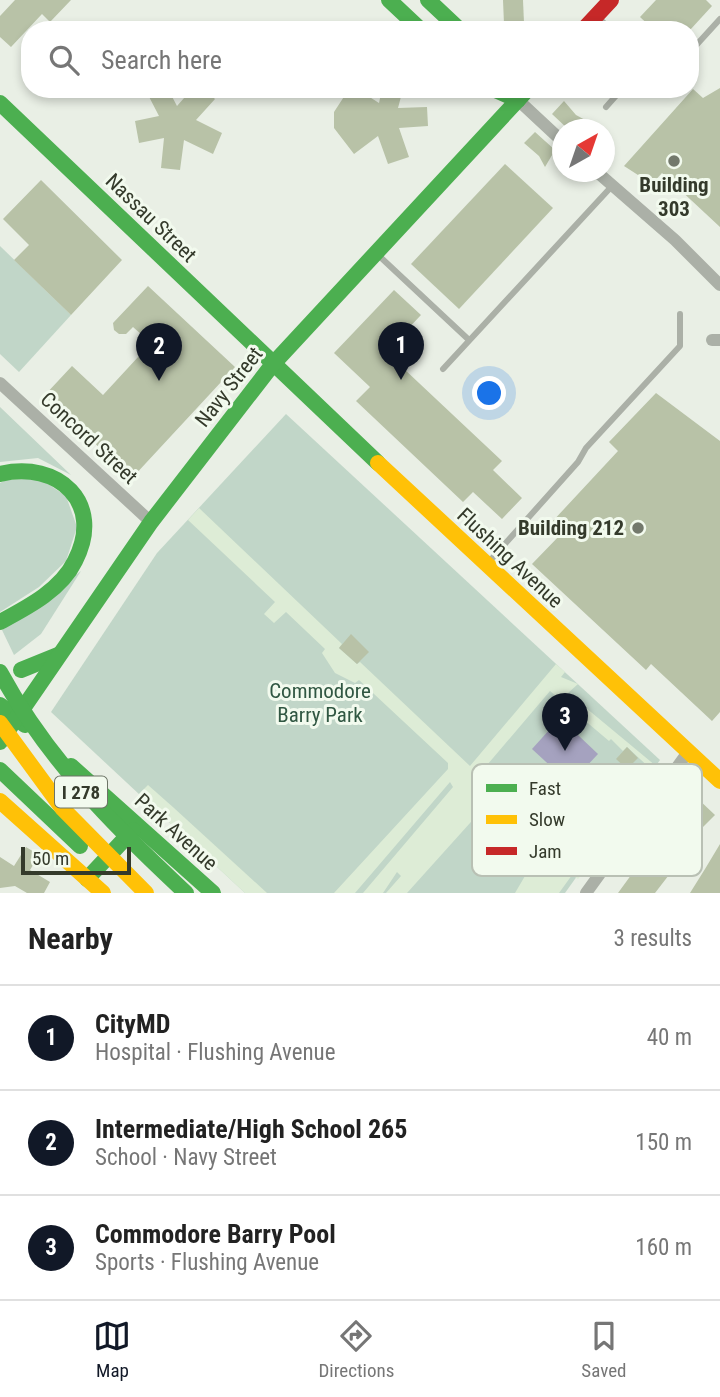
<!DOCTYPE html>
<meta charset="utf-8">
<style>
:root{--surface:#fff;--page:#f6f6f6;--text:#222;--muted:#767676;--line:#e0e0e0;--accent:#111827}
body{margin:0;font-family:"Roboto Condensed",sans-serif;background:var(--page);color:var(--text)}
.compass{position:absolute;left:552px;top:119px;width:63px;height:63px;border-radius:50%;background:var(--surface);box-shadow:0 4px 10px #0003;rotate:40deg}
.scale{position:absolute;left:21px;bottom:18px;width:110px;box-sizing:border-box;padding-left:7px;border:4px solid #343a2b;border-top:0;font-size:19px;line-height:24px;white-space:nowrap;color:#343a2b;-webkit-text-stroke:5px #f2faee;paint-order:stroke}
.you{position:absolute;left:490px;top:394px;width:24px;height:24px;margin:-18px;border:5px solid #fff;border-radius:50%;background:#1a73e8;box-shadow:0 0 0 10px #1a73e833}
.badge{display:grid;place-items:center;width:46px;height:46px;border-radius:50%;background:var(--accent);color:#fff;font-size:23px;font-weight:700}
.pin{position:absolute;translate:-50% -58px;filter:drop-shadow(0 2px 4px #0008)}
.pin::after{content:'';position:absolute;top:37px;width:24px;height:21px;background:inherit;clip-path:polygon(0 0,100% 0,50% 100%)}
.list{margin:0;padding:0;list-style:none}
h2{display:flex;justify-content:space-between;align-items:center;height:91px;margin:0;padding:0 28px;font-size:30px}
h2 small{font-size:23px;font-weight:400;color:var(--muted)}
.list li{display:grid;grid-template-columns:46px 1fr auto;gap:21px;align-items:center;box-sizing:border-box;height:105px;padding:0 28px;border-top:2px solid var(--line)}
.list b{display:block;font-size:26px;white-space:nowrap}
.list p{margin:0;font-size:23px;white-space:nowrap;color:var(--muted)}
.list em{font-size:23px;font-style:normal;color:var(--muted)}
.icon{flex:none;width:38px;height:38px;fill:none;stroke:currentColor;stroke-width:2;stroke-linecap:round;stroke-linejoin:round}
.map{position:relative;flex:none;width:720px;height:893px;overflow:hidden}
.search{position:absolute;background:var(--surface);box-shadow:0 4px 10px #0003;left:21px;right:21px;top:21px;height:77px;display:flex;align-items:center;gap:18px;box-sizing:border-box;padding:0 24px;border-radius:28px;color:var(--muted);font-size:26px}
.sheet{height:406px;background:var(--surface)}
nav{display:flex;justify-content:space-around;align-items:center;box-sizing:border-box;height:98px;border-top:2px solid var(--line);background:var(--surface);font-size:19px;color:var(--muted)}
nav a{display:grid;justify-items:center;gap:4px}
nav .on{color:var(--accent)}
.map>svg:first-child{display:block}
.green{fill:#c1d6c8}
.plaza{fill:#ddecd6}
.water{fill:#a5a2bf}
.building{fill:#b8c2a7}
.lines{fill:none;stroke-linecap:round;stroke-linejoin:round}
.lane{stroke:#abb0a7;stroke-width:6}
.street{stroke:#abb0a7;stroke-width:12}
.fast{stroke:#4caf50;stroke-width:16}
.slow{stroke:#ffc107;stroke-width:16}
.jam{stroke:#c62828;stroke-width:16}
.fast-bridge{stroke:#4caf50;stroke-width:16}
.slow-bridge{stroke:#ffc107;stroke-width:16}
.poi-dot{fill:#73796c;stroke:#f2faee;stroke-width:2.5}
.labels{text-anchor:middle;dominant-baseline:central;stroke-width:6;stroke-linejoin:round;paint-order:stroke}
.shield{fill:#f2faee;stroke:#6d7466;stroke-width:2}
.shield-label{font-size:19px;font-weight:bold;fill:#343a2b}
.poi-label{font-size:21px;font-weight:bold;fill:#343a2b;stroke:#f2faee}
.street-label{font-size:21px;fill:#343a2b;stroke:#f2faee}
.park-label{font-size:21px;fill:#305742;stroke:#f2faee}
.key{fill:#f2faee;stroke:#b9c0b4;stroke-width:2}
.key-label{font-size:19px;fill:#343a2b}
</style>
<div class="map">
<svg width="720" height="893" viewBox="0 0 720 893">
<rect width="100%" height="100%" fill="#e9efe5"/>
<g class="green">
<path d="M 0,246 L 71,315 L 19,372 L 0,354 Z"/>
<path d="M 0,407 L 71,475 L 38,458 L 0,462 Z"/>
<path d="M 286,414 L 660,760 L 565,893 L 245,893 L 51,712 L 157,553 Z"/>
<path d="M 39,478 L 66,496 L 77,527 L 66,561 L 39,587 L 0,612 L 0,483 L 6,480 Z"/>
<path d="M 81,571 L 41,634 L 14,655 L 2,630 Z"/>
</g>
<g class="plaza">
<path d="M 199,508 L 342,644 L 339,648 L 357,664 L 360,662 L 470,766 L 556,664 L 565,672 L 561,677 L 578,684 L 568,693 L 656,766 L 653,771 L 627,747 L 623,751 L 611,739 L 609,741 L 550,691 L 476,778 L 511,819 L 584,872 L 578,879 L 572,875 L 559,893 L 515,893 L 535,859 L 499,833 L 479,813 L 407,893 L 386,893 L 401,876 L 397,872 L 383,893 L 363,893 L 453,787 L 450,782 L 355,893 L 334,893 L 448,769 L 448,763 L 359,680 L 355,683 L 335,673 L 322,653 L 325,649 L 286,612 L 274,623 L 264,614 L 275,602 L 188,520 Z"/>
<path d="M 148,785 L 174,808 L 267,893 L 245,893 L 139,794 Z"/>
</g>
<path class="water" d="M 560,718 L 598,754 L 570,784 L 532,749 Z"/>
<g class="building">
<path d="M 15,0 L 71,0 L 50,22 L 42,14 L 11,47 L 0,37 L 0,16 Z"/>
<path d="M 503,0 L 523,0 L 524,23 L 504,24 Z"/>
<path d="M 656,0 L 706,0 L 712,6 L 690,30 L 654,30 L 640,17 Z"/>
<path d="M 720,88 L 720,227 L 662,173 L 652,184 L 624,166 L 693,89 L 703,98 Z"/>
<path d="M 145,89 L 168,89 L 177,106 L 192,89 L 205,89 L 215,99 L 196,120 L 222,133 L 213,154 L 184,140 L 180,170 L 161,168 L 164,138 L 139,143 L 135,121 L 159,116 Z"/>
<path d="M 349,89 L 357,89 L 379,103 L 382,89 L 403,89 L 398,108 L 427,107 L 428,126 L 399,128 L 409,157 L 388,164 L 378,136 L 354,154 L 334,128 L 334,112 Z"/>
<path d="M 564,101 L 576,115 L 587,121 L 569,130 L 552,114 Z"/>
<path d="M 535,132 L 555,150 L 545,167 L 539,156 L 524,143 Z"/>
<path d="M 505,164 L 553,208 L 459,309 L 411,264 Z"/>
<path d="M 41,180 L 122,260 L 71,315 L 14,260 L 29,245 L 3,219 Z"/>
<path d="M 148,286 L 235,367 L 133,477 L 103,446 L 100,448 L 44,396 L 72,366 L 103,395 L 151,343 L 133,327 L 126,334 L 119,334 L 114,330 L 113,323 Z"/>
<path d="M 394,290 L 421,315 L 386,352 L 502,461 L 493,470 L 522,498 L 502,519 L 473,492 L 463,502 L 356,401 L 370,387 L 334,353 Z"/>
<path d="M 656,393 L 720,441 L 720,712 L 712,721 L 651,664 L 646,670 L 532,564 L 562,533 L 551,523 L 618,451 L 609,442 Z"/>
<path d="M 351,634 L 369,652 L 357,664 L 339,648 Z"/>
<path d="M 627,747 L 638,758 L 627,769 L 616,759 Z"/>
<path d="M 697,798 L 715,815 L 696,834 L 678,817 Z"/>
<path d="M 661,834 L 679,851 L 667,868 L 672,871 L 655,893 L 618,893 Z"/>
<path d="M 720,844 L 720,893 L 690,893 L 705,869 Z"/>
<path d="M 26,847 L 39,855 L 30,870 L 50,882 L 44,893 L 27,893 L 15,886 L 0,888 L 0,857 L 14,866 Z"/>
</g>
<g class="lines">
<g class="lane">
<path d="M 598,17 L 611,30"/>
<path d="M 690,52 L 720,19"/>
<path d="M 606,107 L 622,89"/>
<path d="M 376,253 L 469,340"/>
<path d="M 443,369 L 612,186"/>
<path d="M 487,564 L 578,462 L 586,448 L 680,346 L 680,314"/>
</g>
<g class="street">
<path d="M 518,100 L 562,141"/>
<path d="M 597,172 L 675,240 L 720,285"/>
<path d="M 712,340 L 720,340"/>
<path d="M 0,383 L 151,522"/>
<path d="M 586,893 L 688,752"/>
</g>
<g class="fast">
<path d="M 389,0 L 421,30"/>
<path d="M 428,0 L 460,30"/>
<path d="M 493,89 L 518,100"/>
<path d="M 0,103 L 378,463"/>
<path d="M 0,474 C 58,460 105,503 75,561 C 61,590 28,607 0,622"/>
<path d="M 21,670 L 58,655"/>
<path d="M 0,705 L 25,725"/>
<path d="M 0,742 L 151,522 L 273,364 L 528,89"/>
<path d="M 71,766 L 213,893"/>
<path d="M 87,879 L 133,830"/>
</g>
<g class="slow">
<path d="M 378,463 L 720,781"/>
<path d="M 0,801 L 103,893"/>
</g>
<path class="jam" d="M 583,30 L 611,0"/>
<g class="fast-bridge">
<path d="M 0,672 C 47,759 114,826 186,893"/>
<path d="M 0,770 L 80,846"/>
</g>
<path class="slow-bridge" d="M 0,723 L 63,809 L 146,893"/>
</g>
<g class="poi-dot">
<circle cx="674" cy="161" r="7"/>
<circle cx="638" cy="528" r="7"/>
</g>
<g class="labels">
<rect class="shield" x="55" y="776.5" width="52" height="31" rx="5"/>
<g class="shield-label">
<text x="81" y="792">I 278</text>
</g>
<g class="poi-label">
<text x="674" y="185">Building<tspan x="674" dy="24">303</tspan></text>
<text x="624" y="528" text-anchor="end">Building 212</text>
</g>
<g class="street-label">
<text transform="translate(151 218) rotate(44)">Nassau Street</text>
<text transform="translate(229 387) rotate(-52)">Navy Street</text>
<text transform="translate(89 438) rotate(43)">Concord Street</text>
<text transform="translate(510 558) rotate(43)">Flushing Avenue</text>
<text transform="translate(176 832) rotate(42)">Park Avenue</text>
</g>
<g class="park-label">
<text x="320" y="691">Commodore<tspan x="320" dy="24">Barry Park</tspan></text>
</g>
</g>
<rect x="472" y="764" width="230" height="112" rx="10" class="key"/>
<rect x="486" y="784" width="31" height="8" fill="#4caf50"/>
<rect x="486" y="815" width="31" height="9" fill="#ffc107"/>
<rect x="486" y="847" width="31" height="8" fill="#c62828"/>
<g class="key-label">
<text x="529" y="795">Fast</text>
<text x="529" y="826">Slow</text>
<text x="529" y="858">Jam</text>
</g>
</svg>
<svg class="compass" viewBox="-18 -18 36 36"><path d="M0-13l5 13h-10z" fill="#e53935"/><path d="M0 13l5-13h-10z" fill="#767676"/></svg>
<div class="scale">50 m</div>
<div class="you"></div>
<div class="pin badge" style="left:401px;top:380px">1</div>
<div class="pin badge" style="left:159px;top:381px">2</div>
<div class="pin badge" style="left:565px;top:751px">3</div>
<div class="search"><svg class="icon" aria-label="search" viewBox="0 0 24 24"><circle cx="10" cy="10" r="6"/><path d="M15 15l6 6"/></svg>Search here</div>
</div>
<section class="sheet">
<h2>Nearby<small>3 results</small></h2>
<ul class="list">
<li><span class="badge">1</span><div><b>CityMD</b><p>Hospital · Flushing Avenue</p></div><em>40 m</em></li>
<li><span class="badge">2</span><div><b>Intermediate/High School 265</b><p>School · Navy Street</p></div><em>150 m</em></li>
<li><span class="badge">3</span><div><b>Commodore Barry Pool</b><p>Sports · Flushing Avenue</p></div><em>160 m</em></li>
</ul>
</section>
<nav>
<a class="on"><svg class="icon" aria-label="map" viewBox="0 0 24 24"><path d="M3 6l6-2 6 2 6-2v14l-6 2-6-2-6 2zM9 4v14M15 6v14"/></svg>Map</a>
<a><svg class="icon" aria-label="directions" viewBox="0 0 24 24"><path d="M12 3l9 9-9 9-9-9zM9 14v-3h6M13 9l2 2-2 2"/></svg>Directions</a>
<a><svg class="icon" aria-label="saved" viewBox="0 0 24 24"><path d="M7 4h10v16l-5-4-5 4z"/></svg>Saved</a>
</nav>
